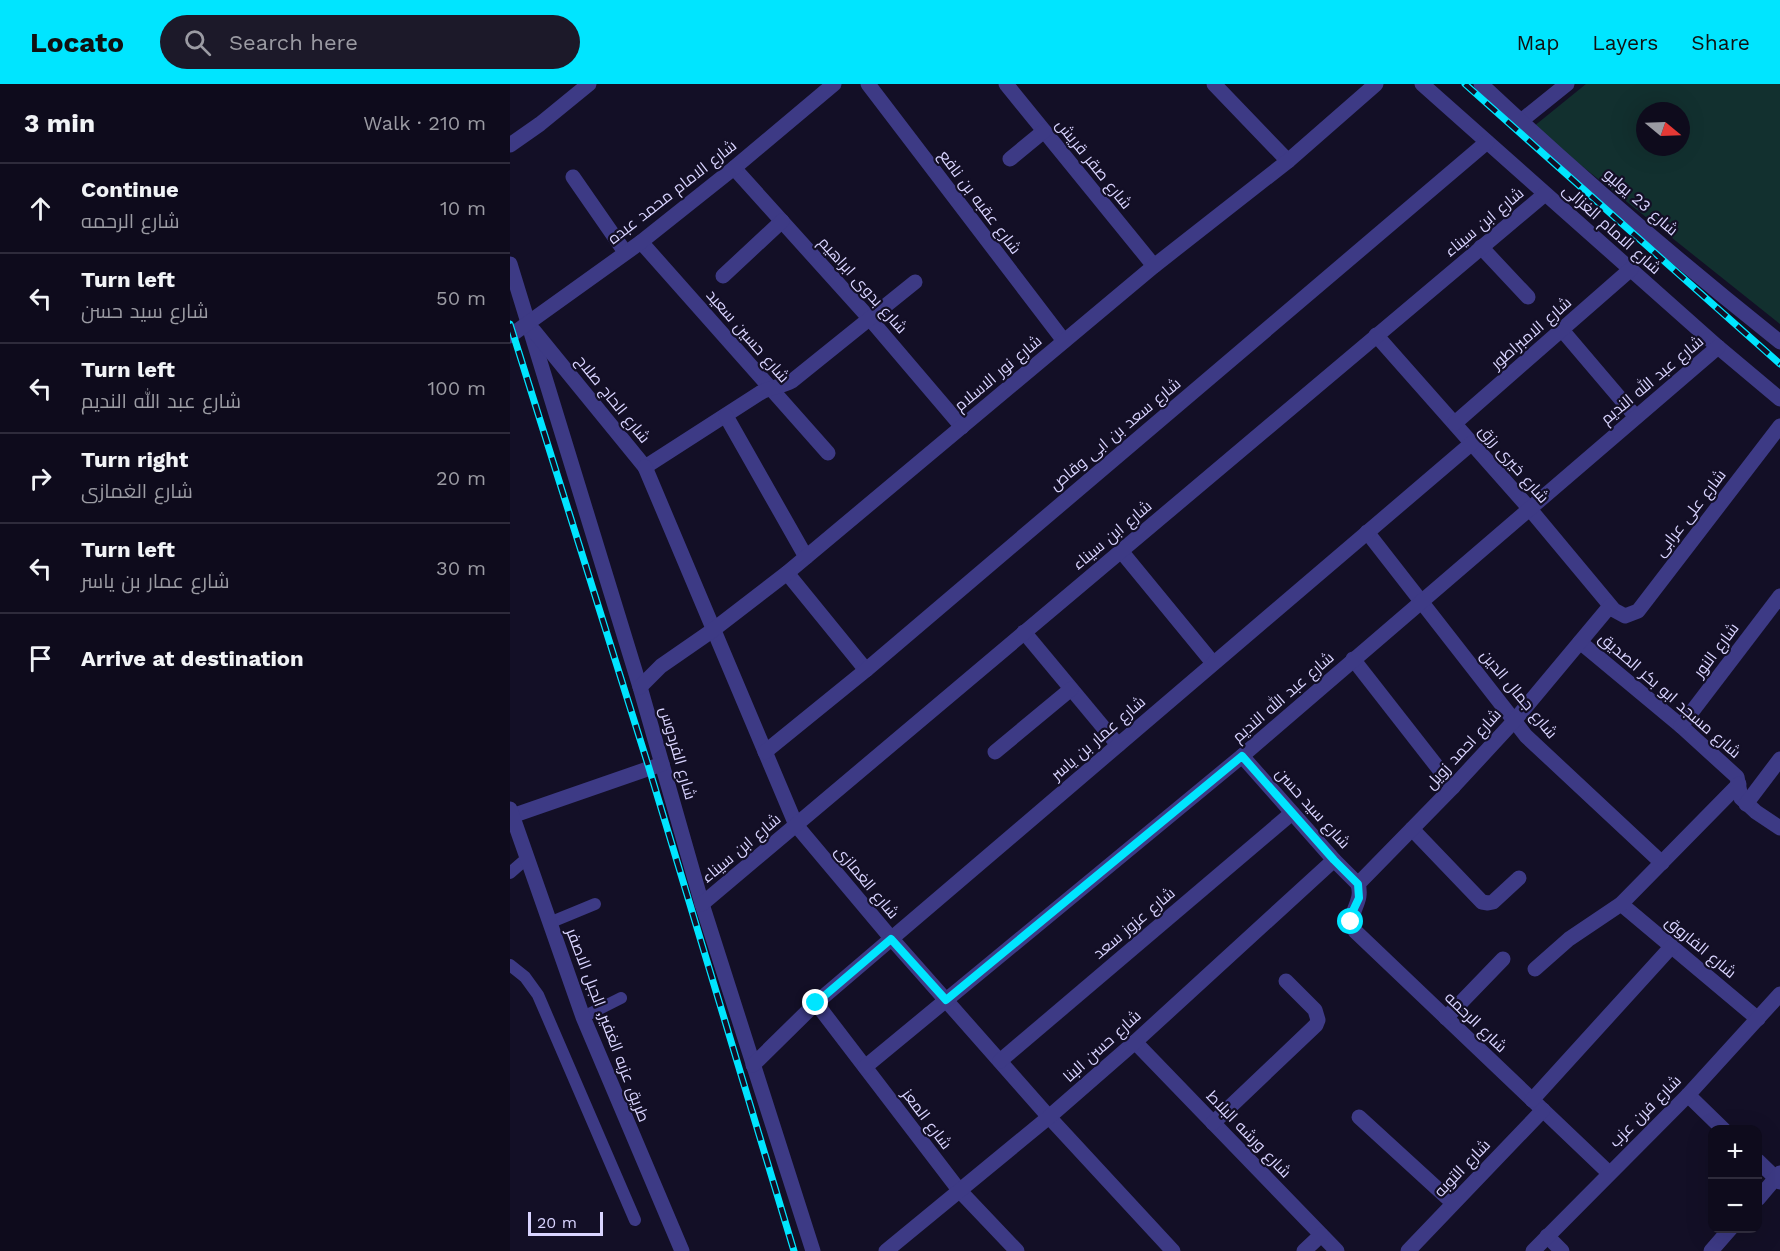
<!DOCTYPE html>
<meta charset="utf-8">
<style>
:root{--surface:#0e0b1c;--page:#1c1929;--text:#f1f3f6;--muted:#9b9ba3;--line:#2e2b3b;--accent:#00e5ff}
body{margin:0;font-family:"Work Sans",Cairo,sans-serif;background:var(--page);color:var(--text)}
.controls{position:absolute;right:18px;bottom:18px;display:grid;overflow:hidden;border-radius:12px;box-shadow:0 6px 24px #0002}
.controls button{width:54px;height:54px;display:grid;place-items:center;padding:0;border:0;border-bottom:2px solid var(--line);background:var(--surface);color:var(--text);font:30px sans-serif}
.compass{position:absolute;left:1126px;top:18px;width:54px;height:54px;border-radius:50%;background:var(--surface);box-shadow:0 6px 24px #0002;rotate:109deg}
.scale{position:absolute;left:18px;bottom:15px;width:75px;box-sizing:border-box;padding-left:6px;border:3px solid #d9d4ff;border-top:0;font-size:16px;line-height:21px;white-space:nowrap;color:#d9d4ff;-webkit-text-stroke:4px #130f26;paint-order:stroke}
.stop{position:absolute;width:18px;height:18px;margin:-14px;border:4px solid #00e5ff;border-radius:50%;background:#fff}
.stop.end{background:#00e5ff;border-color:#fff;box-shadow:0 2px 6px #0008}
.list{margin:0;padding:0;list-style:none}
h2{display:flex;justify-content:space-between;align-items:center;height:78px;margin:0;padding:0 24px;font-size:26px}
h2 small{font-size:20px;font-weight:400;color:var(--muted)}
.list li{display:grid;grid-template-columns:39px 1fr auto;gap:18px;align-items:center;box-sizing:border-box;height:90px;padding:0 24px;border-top:2px solid var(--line)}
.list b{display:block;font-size:22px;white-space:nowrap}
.list p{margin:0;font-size:20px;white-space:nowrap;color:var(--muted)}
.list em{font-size:20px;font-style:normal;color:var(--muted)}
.icon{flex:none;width:33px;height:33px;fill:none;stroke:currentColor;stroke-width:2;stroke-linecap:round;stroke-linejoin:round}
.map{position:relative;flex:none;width:1270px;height:1167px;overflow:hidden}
header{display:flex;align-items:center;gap:36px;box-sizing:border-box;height:84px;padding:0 30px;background:var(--accent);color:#111}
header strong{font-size:28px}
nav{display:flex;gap:33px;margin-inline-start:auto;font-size:21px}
.search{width:420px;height:54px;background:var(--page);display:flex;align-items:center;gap:15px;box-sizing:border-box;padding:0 21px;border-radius:33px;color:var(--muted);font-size:22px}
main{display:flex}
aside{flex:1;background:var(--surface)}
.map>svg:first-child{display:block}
.green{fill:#12302f;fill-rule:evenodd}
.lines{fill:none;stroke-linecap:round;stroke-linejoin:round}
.service{stroke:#3d3a85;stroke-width:12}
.minor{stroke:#3d3a85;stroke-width:15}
.tertiary{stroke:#3d3a85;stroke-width:15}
.rail-casing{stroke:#00e5ff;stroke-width:7}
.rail{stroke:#130f26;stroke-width:4.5;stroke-dasharray:14;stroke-linecap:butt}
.route{stroke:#00e5ff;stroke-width:8}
.labels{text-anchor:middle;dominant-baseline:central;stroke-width:4.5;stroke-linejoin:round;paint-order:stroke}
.street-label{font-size:16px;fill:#d9d4ff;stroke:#130f26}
</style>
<header>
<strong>Locato</strong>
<div class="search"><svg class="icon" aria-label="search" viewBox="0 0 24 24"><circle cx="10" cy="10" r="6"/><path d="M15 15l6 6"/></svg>Search here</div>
<nav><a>Map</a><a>Layers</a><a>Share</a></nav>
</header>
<main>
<aside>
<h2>3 min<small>Walk · 210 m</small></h2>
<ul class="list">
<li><svg class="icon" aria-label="ahead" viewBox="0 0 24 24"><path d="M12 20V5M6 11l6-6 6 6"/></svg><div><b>Continue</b><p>شارع الرحمه</p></div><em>10 m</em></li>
<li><svg class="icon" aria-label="left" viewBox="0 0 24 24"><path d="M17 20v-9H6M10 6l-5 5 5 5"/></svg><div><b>Turn left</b><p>شارع سيد حسن</p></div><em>50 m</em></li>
<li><svg class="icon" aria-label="left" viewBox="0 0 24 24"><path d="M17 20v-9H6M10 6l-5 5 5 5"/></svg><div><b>Turn left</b><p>شارع عبد الله النديم</p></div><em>100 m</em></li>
<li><svg class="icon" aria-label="right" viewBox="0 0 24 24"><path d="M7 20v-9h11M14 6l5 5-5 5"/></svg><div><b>Turn right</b><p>شارع الغمازى</p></div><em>20 m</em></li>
<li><svg class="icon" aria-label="left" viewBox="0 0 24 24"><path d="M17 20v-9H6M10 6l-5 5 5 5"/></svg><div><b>Turn left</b><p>شارع عمار بن ياسر</p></div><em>30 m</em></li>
<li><svg class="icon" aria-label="arrive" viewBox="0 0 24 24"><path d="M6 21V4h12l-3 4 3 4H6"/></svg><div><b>Arrive at destination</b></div></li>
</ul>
</aside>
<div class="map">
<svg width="1270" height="1167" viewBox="0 0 1270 1167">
<rect width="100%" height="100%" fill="#130f26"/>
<path class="green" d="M 1076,0 L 1270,0 L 1270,240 L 1023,43 ZM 1135,27 L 1171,27 L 1171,63 L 1135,63 Z"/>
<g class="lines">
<g class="service">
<path d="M 0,789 L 16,775"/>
<path d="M 39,839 L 85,820"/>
<path d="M 0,881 L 15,893 L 28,911 L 125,1136"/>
<path d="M 73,933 L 111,914"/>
</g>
<g class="minor">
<path d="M 358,0 L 554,257"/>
<path d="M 496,0 L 644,182"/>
<path d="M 704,0 L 778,77"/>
<path d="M 912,0 L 1208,263 L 1270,315"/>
<path d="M 1011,37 L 1057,0"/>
<path d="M 0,61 L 30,40 L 79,0"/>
<path d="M 500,75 L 534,47"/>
<path d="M 224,84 L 360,235 L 452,343"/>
<path d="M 63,93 L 115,168"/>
<path d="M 131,158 L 318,369"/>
<path d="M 971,163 L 1018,213"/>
<path d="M 0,180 L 130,603 L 192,820 L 303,1167"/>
<path d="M 213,192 L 272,137"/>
<path d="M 1052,246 L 1126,333"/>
<path d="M 24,247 L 135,383 L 250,309 C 260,303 271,303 282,297 L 405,198"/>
<path d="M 866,251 L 1019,424 L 1104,526 L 1115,532 L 1128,527 L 1270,342"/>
<path d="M 0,252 L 131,158 L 224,84 L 324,0"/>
<path d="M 216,332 L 296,473"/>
<path d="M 945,339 L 1121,185"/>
<path d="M 135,383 L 286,741 L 381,854 L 539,1033 L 663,1167"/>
<path d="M 857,448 L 1016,652 L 1152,779"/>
<path d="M 611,467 L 703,579"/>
<path d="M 277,489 L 356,586"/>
<path d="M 514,548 L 608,661"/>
<path d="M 1070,558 L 1171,642 L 1227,693 L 1231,714 L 1246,728 L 1270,744"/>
<path d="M 843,575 L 943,703"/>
<path d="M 130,603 L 151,582 L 203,546 L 277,489 L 644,182 L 778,77 L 866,0"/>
<path d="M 1171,642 L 1270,512"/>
<path d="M 255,668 L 356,586 L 977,58"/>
<path d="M 485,668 L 561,605"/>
<path d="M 732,672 L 824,776 L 848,800"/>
<path d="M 1236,720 L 1270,675"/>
<path d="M 2,732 L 152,680"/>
<path d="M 902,745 L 972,818 L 978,819 L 983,818 L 1009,794"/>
<path d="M 848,800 C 854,820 836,827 845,847 L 1099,1089"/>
<path d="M 848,800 L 943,703 L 1004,637 L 1100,522"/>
<path d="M 192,820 L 1035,110"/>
<path d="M 1111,820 L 1248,935"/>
<path d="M 1025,885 L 1059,855 L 1111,820 L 1229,700"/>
<path d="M 306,919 L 449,1106 L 507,1167"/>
<path d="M 936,934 L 993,875"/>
<path d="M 625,958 L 827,1167"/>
<path d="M 490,977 L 782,729"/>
<path d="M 243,981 L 306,919 L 962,359"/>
<path d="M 355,983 L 732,672 L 1208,263"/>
<path d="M 1178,1011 L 1214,1046"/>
<path d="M 1022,1016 L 1162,862"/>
<path d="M 849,1033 L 943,1119"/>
<path d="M 703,1039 L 806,941 L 808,936 L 805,926 L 776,897"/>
<path d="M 1248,1077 L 1270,1098"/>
<path d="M 1248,1115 L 1270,1089"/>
<path d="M 1037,1152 L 1052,1167"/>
<path d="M 376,1167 L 539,1033 L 625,958 L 824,776"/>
<path d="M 794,1167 L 811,1151"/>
<path d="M 898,1167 L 1033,1026"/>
<path d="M 1023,1167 L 1178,1011 L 1270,910"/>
<path d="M 1201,1167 L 1221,1144"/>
</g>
<g class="tertiary">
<path d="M 971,0 C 1067,90 1167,176 1270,258"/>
<path d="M 0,725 L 73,933 L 172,1167"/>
</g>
<g class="rail-casing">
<g id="rail">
<path d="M 955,0 L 1270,280"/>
<path d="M 0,240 L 139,684 L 284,1167"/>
</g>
</g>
<use href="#rail" class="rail"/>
</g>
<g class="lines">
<path class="route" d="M 306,919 L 381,855 L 436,916 L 732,672 L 824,776 L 848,800 L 849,814 L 841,831 L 841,838"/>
</g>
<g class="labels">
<g class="street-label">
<text transform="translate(584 80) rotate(51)">شارع صقر قريش</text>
<text transform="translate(162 108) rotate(-38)">شارع الامام محمد عبده</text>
<text transform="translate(470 118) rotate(53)">شارع عقبه بن نافع</text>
<text transform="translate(1131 118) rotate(41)">شارع 23 يوليو</text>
<text transform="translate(974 138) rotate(-40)">شارع ابن سيناء</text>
<text transform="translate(1102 145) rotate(42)">شارع الامام الغزالى</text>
<text transform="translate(353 201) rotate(48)">شارع بدوى ابراهيم</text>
<text transform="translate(1021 249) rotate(-41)">شارع الامبراطور</text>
<text transform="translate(238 252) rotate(49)">شارع حسين سعيد</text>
<text transform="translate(488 289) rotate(-40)">شارع نور الاسلام</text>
<text transform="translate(1142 296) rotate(-40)">شارع عبد الله النديم</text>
<text transform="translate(103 315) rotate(51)">شارع الحاج صلاح</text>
<text transform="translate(605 350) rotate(-40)">شارع سعد بن ابى وقاص</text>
<text transform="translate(1004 380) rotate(49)">شارع خيرى رزق</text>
<text transform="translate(1180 429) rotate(-52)">شارع على عرابى</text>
<text transform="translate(602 451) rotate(-40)">شارع ابن سيناء</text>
<text transform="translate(1206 566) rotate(-53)">شارع النور</text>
<text transform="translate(1009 610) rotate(50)">شارع جمال الدين</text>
<text transform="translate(1160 611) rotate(41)">شارع مسجد ابو بكر الصديق</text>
<text transform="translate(773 613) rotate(-41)">شارع عبد الله النديم</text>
<text transform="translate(588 654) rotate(-41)">شارع عمار بن ياسر</text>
<text transform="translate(953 665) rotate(-47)">شارع احمد زويل</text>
<text transform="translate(168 669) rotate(74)">شارع الفردوس</text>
<text transform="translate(803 724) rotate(48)">شارع سيد حسن</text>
<text transform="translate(231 764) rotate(-40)">شارع ابن سيناء</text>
<text transform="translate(357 798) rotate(50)">شارع الغمازى</text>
<text transform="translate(624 839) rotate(-40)">شارع عزوز سعد</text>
<text transform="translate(1191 863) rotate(40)">شارع الفاروق</text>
<text transform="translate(966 938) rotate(44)">شارع الرحمه</text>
<text transform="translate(98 941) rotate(69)">طريق عزبه الغفير, الجبل الاصفر</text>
<text transform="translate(592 962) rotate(-42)">شارع حسن البنا</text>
<text transform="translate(1135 1027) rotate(-45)">شارع فرن عزب</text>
<text transform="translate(417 1035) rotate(53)">شارع المعز</text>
<text transform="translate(739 1050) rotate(46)">شارع ورشه البلاط</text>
<text transform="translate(952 1084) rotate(-46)">شارع التوبه</text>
</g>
</g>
</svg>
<div class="controls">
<button>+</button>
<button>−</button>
</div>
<svg class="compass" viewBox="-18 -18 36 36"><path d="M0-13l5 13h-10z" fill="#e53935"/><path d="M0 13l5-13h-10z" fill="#9b9ba3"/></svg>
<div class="scale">20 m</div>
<div class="stop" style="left:841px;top:838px"></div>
<div class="stop end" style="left:306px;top:919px"></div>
</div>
</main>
